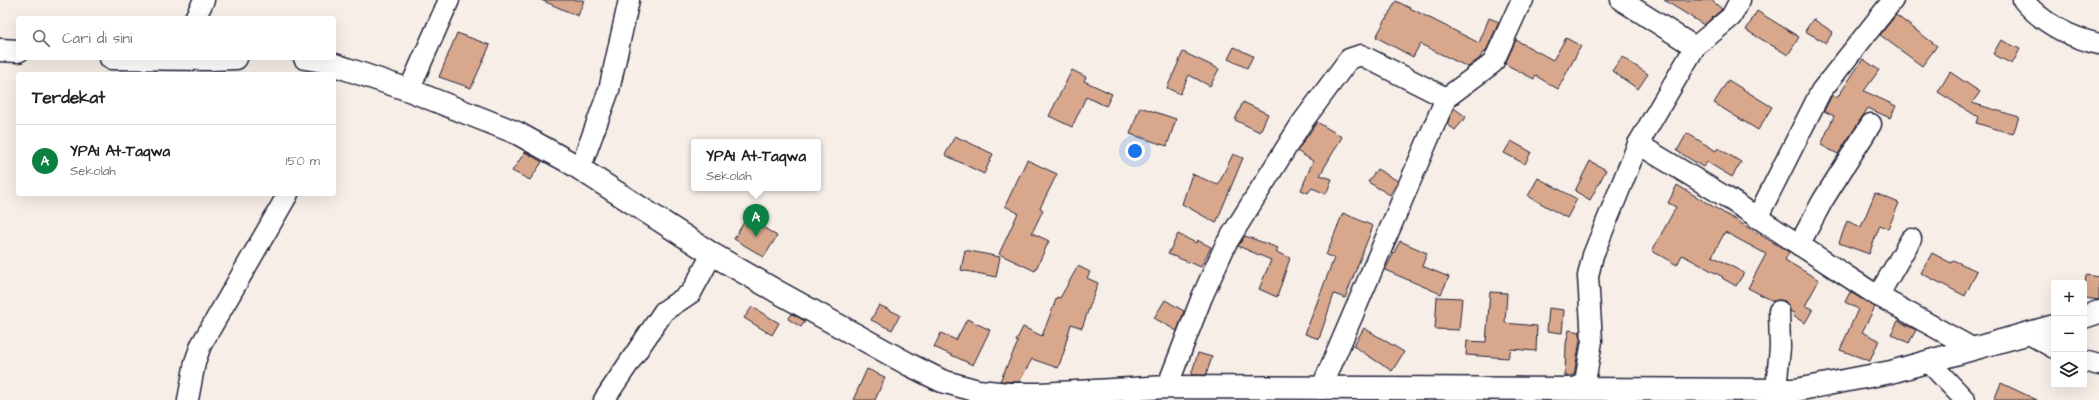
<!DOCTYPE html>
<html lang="id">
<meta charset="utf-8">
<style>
:root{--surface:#fff;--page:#f2f2f2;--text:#222;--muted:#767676;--line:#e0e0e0;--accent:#0b8043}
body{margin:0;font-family:"Architects Daughter",sans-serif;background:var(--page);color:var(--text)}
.controls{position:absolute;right:12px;bottom:12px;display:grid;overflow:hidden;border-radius:4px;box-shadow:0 4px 16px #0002}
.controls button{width:36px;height:36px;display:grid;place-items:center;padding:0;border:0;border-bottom:1px solid var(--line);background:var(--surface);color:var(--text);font:20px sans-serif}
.you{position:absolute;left:1135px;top:151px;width:14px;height:14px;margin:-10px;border:3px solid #fff;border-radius:50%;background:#1a73e8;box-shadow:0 0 0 6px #1a73e833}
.badge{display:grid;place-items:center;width:26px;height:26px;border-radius:50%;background:var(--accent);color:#fff;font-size:13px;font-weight:700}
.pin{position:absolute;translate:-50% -33px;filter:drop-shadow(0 1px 2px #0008)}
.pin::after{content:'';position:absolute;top:21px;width:14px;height:12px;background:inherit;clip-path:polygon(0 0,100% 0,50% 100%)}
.popup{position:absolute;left:691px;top:139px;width:130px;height:52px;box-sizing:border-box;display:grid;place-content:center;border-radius:4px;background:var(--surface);filter:drop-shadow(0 1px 3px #0005);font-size:13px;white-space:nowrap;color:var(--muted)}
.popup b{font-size:15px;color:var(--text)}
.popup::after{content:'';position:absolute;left:50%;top:100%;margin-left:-8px;border:8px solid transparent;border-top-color:var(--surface)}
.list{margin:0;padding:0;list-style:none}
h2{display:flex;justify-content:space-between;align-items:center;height:52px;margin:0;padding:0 16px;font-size:17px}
h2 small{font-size:13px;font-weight:400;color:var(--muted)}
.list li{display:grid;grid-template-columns:26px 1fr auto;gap:12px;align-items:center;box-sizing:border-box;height:72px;padding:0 16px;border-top:1px solid var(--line)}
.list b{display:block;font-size:15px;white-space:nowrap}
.list p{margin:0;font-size:13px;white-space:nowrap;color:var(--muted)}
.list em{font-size:13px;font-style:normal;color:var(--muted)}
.icon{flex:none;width:22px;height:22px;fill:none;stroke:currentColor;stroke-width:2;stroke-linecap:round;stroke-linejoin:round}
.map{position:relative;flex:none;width:2099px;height:400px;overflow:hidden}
.search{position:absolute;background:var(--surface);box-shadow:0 4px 16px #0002;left:16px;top:16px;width:320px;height:44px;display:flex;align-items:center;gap:10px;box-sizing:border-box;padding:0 14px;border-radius:4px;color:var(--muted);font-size:15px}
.panel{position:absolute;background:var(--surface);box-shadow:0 4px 16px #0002;left:16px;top:72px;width:320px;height:124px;border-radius:4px}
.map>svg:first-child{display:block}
.building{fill:#d9a88c;stroke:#22223b}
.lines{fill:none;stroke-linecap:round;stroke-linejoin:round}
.minor-casing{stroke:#22223b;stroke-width:23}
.tertiary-casing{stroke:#22223b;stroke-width:25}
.minor{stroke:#fff;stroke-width:20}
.tertiary{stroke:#fff;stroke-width:22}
</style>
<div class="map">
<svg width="2099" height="400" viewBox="0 0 2099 400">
<rect width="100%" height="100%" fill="#f7eee8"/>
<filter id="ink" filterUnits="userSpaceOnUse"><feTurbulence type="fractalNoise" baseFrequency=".025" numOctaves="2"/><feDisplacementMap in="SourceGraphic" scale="8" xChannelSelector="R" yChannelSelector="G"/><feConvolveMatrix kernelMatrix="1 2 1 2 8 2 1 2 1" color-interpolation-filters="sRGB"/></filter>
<g filter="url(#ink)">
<g class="building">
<path d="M 541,0 L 584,0 L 578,16 Z"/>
<path d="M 1664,0 L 1711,0 L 1722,9 L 1704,25 Z"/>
<path d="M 1396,1 L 1479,43 L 1489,18 L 1499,22 L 1485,53 L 1483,52 L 1480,58 L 1468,67 L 1420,44 L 1413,57 L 1376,37 Z"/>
<path d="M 1757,11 L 1799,37 L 1788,55 L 1746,30 Z"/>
<path d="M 1896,15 L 1937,46 L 1922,66 L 1880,35 Z"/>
<path d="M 1813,19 L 1833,32 L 1826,43 L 1805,31 Z"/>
<path d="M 457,33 L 490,45 L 471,88 L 439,77 Z"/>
<path d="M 1566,38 L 1581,46 L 1558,89 L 1536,76 L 1534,79 L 1505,64 L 1516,40 L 1553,60 Z"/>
<path d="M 2001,40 L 2020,49 L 2012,64 L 1993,54 Z"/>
<path d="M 1234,47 L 1253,56 L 1247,68 L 1228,59 Z"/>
<path d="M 1183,52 L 1219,69 L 1210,86 L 1189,75 L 1180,94 L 1167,88 Z"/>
<path d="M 1622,57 L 1648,74 L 1638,89 L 1612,71 Z"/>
<path d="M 1863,59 L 1879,70 L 1864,91 L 1896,106 L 1890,118 L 1868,108 L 1838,154 L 1821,145 L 1834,116 L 1824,111 L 1832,95 L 1837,98 Z"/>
<path d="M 1072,70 L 1086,77 L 1084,81 L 1112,94 L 1106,106 L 1086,97 L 1072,127 L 1049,116 Z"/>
<path d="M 1950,72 L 1980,92 L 1972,103 L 2019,117 L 2013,134 L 1976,123 L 1978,117 L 1938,92 Z"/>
<path d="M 1728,80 L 1772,107 L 1758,130 L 1714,103 Z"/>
<path d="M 1243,102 L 1268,114 L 1260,132 L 1235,120 Z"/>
<path d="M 1140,107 L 1176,119 L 1167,146 L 1130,134 Z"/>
<path d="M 1454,108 L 1466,117 L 1455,130 L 1447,124 Z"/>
<path d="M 1317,122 L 1342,137 L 1320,175 L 1332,179 L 1326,194 L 1312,188 L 1308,193 L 1301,190 L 1313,161 L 1297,151 Z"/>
<path d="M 1687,133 L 1716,151 L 1718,148 L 1741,162 L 1732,177 L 1707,162 L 1703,167 L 1677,151 Z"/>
<path d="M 955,136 L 993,154 L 984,174 L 945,155 Z"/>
<path d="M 1511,141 L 1531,152 L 1525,164 L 1504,153 Z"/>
<path d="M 525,152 L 542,162 L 530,180 L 512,171 Z"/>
<path d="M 1233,154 L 1243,158 L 1216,223 L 1182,204 L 1192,174 L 1218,185 Z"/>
<path d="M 1027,160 L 1057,174 L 1040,208 L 1043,210 L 1032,233 L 1049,241 L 1035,271 L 999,254 L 1018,213 L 1005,206 Z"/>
<path d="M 1590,161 L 1606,170 L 1590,200 L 1575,191 Z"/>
<path d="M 1377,169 L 1398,181 L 1390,195 L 1368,182 Z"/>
<path d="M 1538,178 L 1577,199 L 1567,218 L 1528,196 Z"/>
<path d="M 1677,185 L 1789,252 L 1785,260 L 1819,280 L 1805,306 L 1813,309 L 1805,323 L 1793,316 L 1794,313 L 1790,311 L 1785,301 L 1779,300 L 1773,301 L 1748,288 L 1766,254 L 1725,232 L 1712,256 L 1744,273 L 1736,286 L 1722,278 L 1723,277 L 1682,255 L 1677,265 L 1652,251 L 1676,207 L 1668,203 Z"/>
<path d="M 1875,193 L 1899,203 L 1888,229 L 1880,225 L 1869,254 L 1839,243 L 1847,221 L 1861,227 Z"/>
<path d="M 1343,213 L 1373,226 L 1345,298 L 1334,294 L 1319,339 L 1305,334 L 1334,258 L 1326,255 Z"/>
<path d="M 747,217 L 777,236 L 764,257 L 734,239 Z"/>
<path d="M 1178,234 L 1196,243 L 1197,240 L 1211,247 L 1201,267 L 1168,254 Z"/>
<path d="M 1245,236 L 1278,248 L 1276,252 L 1290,258 L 1277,297 L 1259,289 L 1271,260 L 1238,246 Z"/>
<path d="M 1400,241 L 1427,253 L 1422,266 L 1449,277 L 1441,294 L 1385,270 Z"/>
<path d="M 965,250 L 1000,257 L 996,277 L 961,270 Z"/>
<path d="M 1932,253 L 1951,263 L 1953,260 L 1977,271 L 1965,296 L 1921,273 Z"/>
<path d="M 1078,266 L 1090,272 L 1087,278 L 1098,283 L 1082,328 L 1071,324 L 1064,349 L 1065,349 L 1058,368 L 1032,359 L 1019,382 L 1000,381 L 1018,342 L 1016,341 L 1023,327 L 1042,336 L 1057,297 L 1060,298 Z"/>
<path d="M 2086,275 L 2099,277 L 2099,300 L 2084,298 Z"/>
<path d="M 1490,292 L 1507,293 L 1505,323 L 1537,326 L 1536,351 L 1511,349 L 1508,358 L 1466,355 L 1467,341 L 1486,342 Z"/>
<path d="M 1850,292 L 1875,307 L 1862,332 L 1879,340 L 1870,361 L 1840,350 L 1858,309 L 1845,302 Z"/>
<path d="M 1437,297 L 1462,298 L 1459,330 L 1435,329 Z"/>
<path d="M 1165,300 L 1184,311 L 1177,331 L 1154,318 Z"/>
<path d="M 879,305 L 900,315 L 892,330 L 871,320 Z"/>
<path d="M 752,307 L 779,323 L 772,335 L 744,318 Z"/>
<path d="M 1549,308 L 1564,310 L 1562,333 L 1547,331 Z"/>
<path d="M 792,314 L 805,321 L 801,327 L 788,319 Z"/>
<path d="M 967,319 L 990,330 L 973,365 L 934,347 L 941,333 L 956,340 Z"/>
<path d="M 1898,321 L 1916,330 L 1909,343 L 1891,334 Z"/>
<path d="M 1364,328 L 1404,352 L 1392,371 L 1353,346 Z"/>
<path d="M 1569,330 L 1580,332 L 1580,340 L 1574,375 L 1565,376 L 1566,344 Z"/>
<path d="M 1198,353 L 1212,357 L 1206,375 L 1191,375 Z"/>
<path d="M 867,369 L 885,377 L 875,400 L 853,400 Z"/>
<path d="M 2001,383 L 2037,400 L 1994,400 Z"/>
</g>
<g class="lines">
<g class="minor-casing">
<g id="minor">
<path d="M 1621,0 L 1695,47"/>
<path d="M 2023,0 C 2043,24 2069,37 2099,44"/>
<path d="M 195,18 L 204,0"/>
<path d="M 409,90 L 449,0"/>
<path d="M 1638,144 L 1726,197 L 1873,293 L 1974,349"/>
<path d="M 580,169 L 609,90 L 629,0"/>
<path d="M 1757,218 L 1821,91 L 1893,0"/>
<path d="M 1799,245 L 1823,200 L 1871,124"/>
<path d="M 1878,296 L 1911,239"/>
<path d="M 2029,334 L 2054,348"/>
<path d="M 2084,361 L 2099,365"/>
<path d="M 1929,362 L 1965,400"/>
<path d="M 1167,387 L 1202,297 L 1226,244 L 1301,124 L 1349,59 L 1361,55 L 1446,98"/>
<path d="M 1576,388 L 1585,382 L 1592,341 L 1588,276 L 1593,255 L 1638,144 L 1695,47 L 1731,17 L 1740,0"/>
<path d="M 1321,389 L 1446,98 L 1493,63 L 1518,8 L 1523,0"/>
<path d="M 1776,389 L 1780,348 L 1779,311"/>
<path d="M 188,400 L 195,362 L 201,345 L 288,194"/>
<path d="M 604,400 L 664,311 L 691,293 L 712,254"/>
</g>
</g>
<g class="tertiary-casing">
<g id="tertiary">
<path d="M 0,50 L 18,51"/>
<path d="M 111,58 L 211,59 L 236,58"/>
<path d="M 305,58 L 323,61 L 409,90 L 517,133 L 571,163 L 712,254 L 778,292 L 910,365 L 942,381 L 978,391 L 1009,394 L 1040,394 L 1167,387 L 1796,390 L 1891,372 L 2054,326"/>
<path d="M 2084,317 L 2099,312"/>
</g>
</g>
<use href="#minor" class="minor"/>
<use href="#tertiary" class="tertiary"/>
</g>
</g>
</svg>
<div class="controls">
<button>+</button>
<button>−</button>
<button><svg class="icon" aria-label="layers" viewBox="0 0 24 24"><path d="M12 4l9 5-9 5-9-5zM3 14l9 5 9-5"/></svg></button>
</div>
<div class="you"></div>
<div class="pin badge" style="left:756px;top:237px">A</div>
<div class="popup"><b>YPAI At-Taqwa</b>Sekolah</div>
<div class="search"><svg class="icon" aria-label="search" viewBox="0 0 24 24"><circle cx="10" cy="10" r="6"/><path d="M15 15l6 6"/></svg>Cari di sini</div>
<section class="panel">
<h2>Terdekat<small></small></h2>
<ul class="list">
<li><span class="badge">A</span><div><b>YPAI At-Taqwa</b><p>Sekolah</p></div><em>150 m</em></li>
</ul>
</section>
</div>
